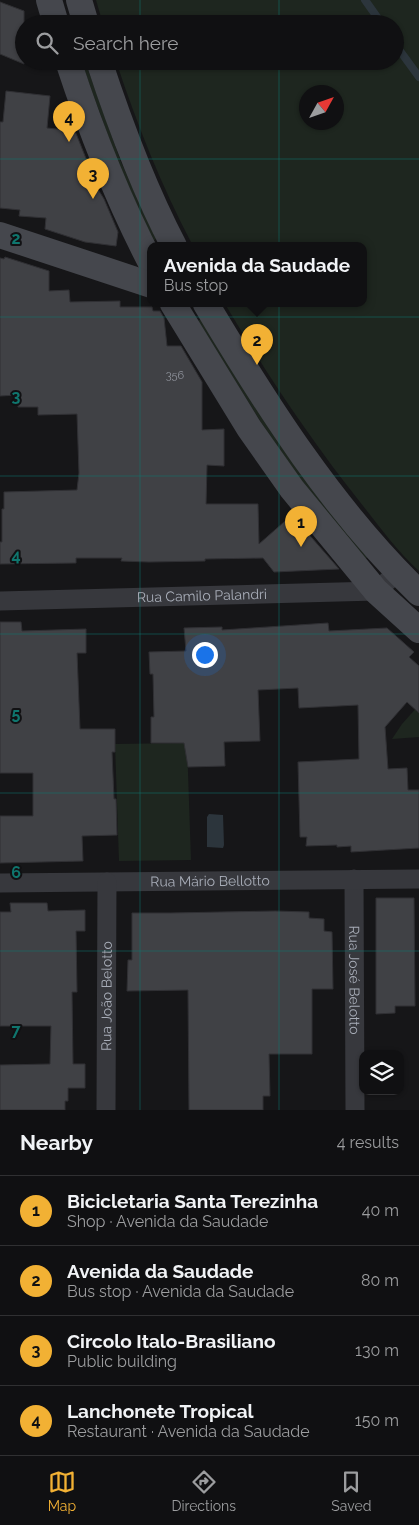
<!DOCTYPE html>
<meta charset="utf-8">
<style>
:root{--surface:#101012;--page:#1e1e20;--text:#f1f3f6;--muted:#9c9d9f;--line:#303032;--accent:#f2b134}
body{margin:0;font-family:Raleway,sans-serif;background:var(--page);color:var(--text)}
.controls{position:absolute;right:15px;bottom:15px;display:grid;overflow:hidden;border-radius:10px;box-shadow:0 1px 4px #0004}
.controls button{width:45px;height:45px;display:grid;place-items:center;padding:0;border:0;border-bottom:1px solid var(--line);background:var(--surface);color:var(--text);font:25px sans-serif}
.compass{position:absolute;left:299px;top:85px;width:45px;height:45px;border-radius:50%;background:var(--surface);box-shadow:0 1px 4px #0004;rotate:50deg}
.you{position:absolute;left:204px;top:654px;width:18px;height:18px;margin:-12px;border:4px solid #fff;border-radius:50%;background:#1a73e8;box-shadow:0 0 0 8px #1a73e833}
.badge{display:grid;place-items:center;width:32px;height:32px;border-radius:50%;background:var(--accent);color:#111;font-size:16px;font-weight:700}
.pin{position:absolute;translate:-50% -41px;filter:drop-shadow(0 1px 2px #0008)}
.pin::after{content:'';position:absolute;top:26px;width:18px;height:15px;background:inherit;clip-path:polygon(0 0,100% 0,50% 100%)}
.popup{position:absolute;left:147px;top:242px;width:220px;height:65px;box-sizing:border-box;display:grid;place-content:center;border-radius:10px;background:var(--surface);filter:drop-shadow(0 1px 4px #0005);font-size:16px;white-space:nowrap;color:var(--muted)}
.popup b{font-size:19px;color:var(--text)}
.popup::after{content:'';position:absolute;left:50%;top:100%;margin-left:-10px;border:10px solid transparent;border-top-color:var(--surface)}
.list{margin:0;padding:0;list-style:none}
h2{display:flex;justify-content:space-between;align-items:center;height:65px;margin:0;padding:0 20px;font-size:21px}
h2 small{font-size:16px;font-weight:400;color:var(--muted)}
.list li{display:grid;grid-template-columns:32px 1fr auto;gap:15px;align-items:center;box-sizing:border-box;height:70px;padding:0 20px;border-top:1px solid var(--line)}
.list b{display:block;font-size:19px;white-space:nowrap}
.list p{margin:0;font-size:16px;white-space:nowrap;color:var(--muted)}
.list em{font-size:16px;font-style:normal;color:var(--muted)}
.icon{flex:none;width:28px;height:28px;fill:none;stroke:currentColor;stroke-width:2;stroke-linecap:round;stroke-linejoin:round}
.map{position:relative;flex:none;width:419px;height:1110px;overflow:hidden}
.search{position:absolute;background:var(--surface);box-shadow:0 1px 4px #0004;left:15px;right:15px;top:15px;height:55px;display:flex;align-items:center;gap:12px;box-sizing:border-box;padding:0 18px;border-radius:28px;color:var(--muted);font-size:19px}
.sheet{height:345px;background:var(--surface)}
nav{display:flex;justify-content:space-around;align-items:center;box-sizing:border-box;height:70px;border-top:1px solid var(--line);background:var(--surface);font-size:14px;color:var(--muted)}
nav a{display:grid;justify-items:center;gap:2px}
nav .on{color:var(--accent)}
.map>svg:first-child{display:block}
.green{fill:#1e261f;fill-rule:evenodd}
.water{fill:#2c353c}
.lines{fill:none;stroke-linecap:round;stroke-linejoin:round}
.stream{stroke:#2c353c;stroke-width:8}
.building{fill:#404145;stroke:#303034}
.street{stroke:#37383d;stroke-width:19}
.secondary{stroke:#45474d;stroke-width:26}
.grid{fill:none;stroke:#0f766e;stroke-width:1;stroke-opacity:0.55}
.labels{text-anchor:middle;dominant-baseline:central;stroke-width:4;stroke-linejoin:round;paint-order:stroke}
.number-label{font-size:11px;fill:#8e929b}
.street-label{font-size:14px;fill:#a8adb8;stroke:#111113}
.grid-label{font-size:16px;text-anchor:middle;font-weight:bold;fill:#0f766e;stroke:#111113;stroke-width:4;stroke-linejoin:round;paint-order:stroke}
</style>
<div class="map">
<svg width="419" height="1110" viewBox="0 0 419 1110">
<rect width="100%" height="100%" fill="#161618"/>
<g class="green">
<path d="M 96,0 L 419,0 L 419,571 C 397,551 378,525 360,502 C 310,439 266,373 225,304 L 363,304 L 363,246 L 193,246 C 162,187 137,125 116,61 L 395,61 L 395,24 L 103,24 ZM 306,92 L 336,92 L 336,122 L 306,122 Z"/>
<path d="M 81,61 L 85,61 L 121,162 L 156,239 L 153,241 L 118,163 Z"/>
<path d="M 201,319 L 368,557 L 365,559 L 302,482 L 260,421 L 198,321 Z"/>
<path d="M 419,705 L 419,737 L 392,739 L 402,724 Z"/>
<path d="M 187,743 L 191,860 L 119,861 L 115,744 Z"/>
</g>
<path class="water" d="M 209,814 L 223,815 L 224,845 L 223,848 L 207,847 L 207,817 Z"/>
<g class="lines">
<g class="stream">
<path d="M 365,0 L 382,24"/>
<path d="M 395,44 L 419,77"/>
</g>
</g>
<g class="building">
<path d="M 0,2 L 24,11 L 24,64 L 0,54 Z"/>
<path d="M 6,91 L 50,96 L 47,128 L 75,131 L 99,191 L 104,199 L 118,232 L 116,246 L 85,242 L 45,229 L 46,218 L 19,216 L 20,210 L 0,208 L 0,122 L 3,122 Z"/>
<path d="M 5,257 L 49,271 L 49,291 L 69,290 L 70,302 L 120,301 L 120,307 L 152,307 L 153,311 L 160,311 L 164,318 L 167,346 L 181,346 L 202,382 L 202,430 L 224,429 L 224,466 L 207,465 L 206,504 L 258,504 L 259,544 L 292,515 L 339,569 L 274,572 L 263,558 L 205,559 L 205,561 L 149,562 L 121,561 L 122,558 L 76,558 L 76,563 L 0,564 L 0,542 L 2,542 L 2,509 L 4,509 L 4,492 L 77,490 L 79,473 L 77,414 L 38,415 L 38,407 L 18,407 L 18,395 L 0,396 L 0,258 L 4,259 Z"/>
<path d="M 0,622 L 21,622 L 22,631 L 86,629 L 86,653 L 77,653 L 80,729 L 115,729 L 115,752 L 112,752 L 114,799 L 116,799 L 117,835 L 82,836 L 83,861 L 0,863 L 0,816 L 33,816 L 33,773 L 0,773 Z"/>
<path d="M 328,623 L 329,631 L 387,628 L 414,652 L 409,657 L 419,666 L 419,713 L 407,702 L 385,727 L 388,769 L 407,768 L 408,790 L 419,790 L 419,848 L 351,852 L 351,846 L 337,847 L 337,845 L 306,846 L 307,837 L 300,837 L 298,762 L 359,759 L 358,705 L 299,708 L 298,688 L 258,690 L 260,741 L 224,742 L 225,766 L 188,767 L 184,743 L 151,743 L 151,717 L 154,717 L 153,674 L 150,674 L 149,652 L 186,651 L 184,628 L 222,627 L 222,630 Z"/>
<path d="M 376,898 L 414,898 L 415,1006 L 395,1006 L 395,1013 L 376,1014 Z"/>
<path d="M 10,903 L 47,903 L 48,911 L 85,910 L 85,931 L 76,931 L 77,992 L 72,992 L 73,1064 L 85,1064 L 85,1088 L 68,1088 L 68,1101 L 65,1101 L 65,1110 L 0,1110 L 0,1065 L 50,1064 L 51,1026 L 0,1026 L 0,912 L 11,912 Z"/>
<path d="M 275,911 L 309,912 L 309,918 L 324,919 L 324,931 L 332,932 L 333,989 L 312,989 L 312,1054 L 269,1054 L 270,1096 L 263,1096 L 263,1110 L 189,1110 L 188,990 L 127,991 L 128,960 L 132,960 L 132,913 L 170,913 Z"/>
</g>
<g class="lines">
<g class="street">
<path id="s1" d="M 0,601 L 376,591 L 398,572"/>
<path id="s2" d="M 354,879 L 355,1110"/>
<path id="s3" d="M 0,883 L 419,879"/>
<path id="s4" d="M 106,1110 L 107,882"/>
</g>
<g class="secondary">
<path d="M 49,0 L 56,24"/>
<path d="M 79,0 L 86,24"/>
<path d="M 68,61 C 91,131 117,198 151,263"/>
<path d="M 99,61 C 120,125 143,187 174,246"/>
<path d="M 0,235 L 151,285"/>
<path d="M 173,304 L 249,428 L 292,489 L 376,591 L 419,630"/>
<path d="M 206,304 C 267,406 333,510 419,593"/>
</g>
</g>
<path class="grid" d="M 140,0 L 140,24M 279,0 L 279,24M 140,61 L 140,1110M 279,61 L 279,1110M 0,159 L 419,159M 0,317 L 419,317M 0,476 L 419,476M 0,634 L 419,634M 0,793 L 419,793M 0,951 L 419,951"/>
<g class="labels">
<g class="number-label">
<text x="175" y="375">356</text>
</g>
<g class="street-label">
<text stroke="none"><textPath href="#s1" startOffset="202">Rua Camilo Palandri</textPath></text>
<text stroke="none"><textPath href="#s3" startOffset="210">Rua Mário Bellotto</textPath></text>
<text stroke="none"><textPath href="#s2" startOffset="101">Rua José Belotto</textPath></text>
<text stroke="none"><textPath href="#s4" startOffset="114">Rua João Belotto</textPath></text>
</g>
</g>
<g class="grid-label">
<text x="16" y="244">2</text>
<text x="16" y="402">3</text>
<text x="16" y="561">4</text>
<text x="16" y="719">5</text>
<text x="16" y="878">6</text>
<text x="16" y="1036">7</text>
</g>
</svg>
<div class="controls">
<button><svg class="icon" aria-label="layers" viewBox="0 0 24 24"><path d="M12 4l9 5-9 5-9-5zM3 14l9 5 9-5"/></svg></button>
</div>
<svg class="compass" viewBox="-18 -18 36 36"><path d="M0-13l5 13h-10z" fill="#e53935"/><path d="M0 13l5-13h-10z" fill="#9c9d9f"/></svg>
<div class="you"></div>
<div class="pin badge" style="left:301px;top:547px">1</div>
<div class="pin badge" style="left:257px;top:365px">2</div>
<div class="popup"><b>Avenida da Saudade</b>Bus stop</div>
<div class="pin badge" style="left:93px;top:199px">3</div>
<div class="pin badge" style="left:69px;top:142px">4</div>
<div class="search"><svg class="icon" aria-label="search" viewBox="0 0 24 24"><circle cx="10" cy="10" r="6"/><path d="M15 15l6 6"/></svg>Search here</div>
</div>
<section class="sheet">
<h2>Nearby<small>4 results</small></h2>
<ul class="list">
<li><span class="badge">1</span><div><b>Bicicletaria Santa Terezinha</b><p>Shop · Avenida da Saudade</p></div><em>40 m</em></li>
<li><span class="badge">2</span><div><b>Avenida da Saudade</b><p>Bus stop · Avenida da Saudade</p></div><em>80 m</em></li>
<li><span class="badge">3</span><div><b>Circolo Italo-Brasiliano</b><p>Public building</p></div><em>130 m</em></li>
<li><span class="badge">4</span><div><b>Lanchonete Tropical</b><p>Restaurant · Avenida da Saudade</p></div><em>150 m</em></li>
</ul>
</section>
<nav>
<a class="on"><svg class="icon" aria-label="map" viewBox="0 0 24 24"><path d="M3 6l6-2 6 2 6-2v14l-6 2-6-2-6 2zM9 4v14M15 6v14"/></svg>Map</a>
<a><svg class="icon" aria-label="directions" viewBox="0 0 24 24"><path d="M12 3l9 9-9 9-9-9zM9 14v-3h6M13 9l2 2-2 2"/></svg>Directions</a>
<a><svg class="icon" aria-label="saved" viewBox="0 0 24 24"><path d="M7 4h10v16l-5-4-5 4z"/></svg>Saved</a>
</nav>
